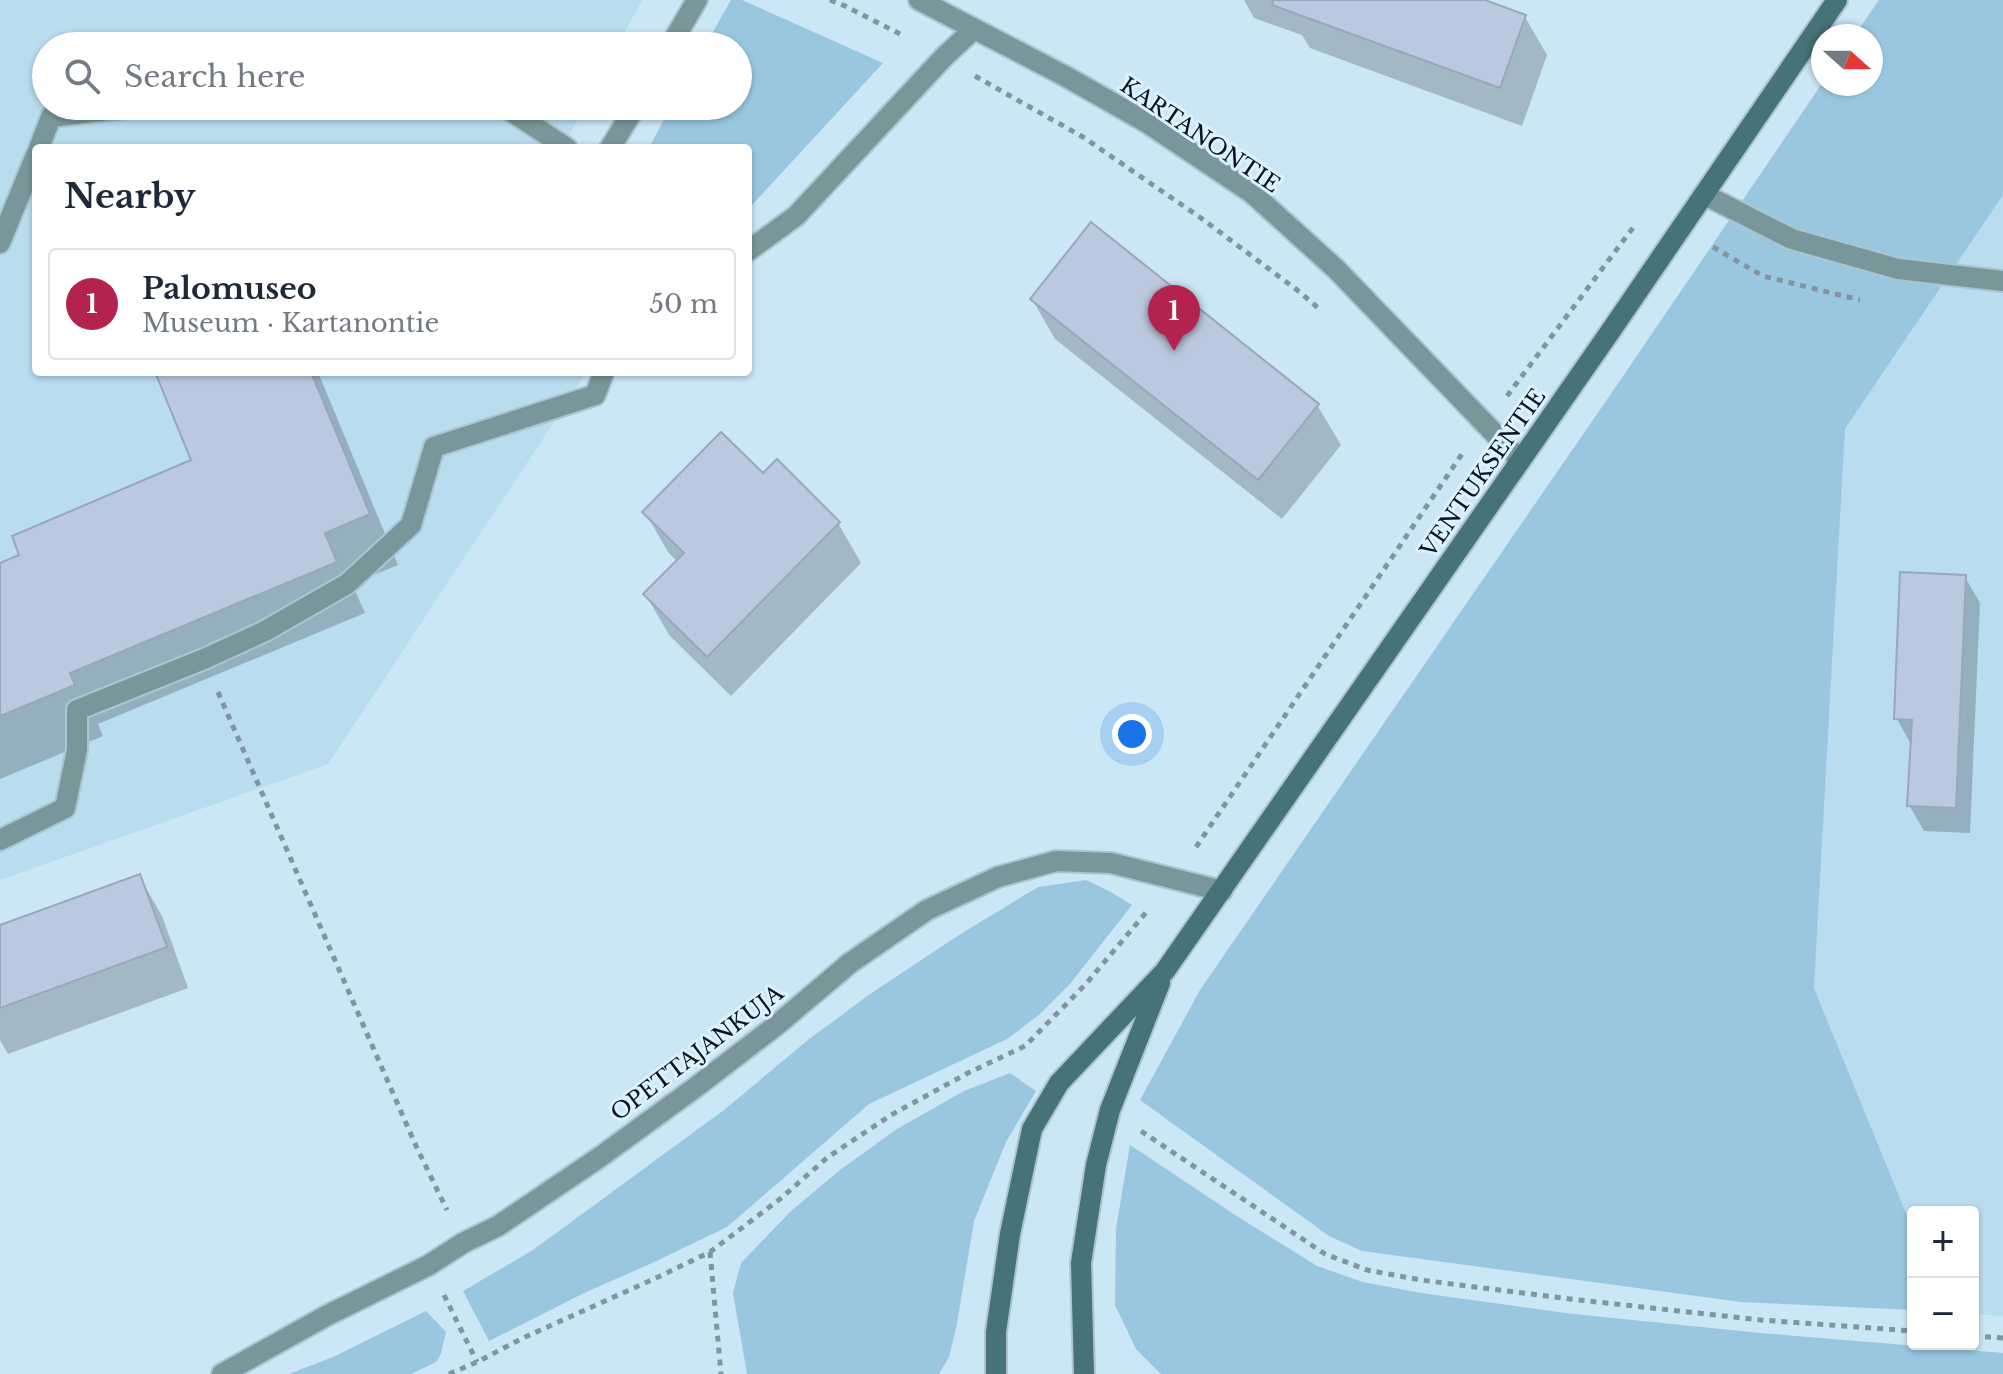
<!DOCTYPE html>
<meta charset="utf-8">
<style>
:root{--surface:#fff;--page:#f6f6f7;--text:#1f2937;--muted:#747a83;--line:#e0e1e3;--accent:#b4234d}
body{margin:0;font-family:"Libre Baskerville",serif;background:var(--page);color:var(--text)}
.controls{position:absolute;right:24px;bottom:24px;display:grid;overflow:hidden;border-radius:8px;box-shadow:0 2px 6px #0004}
.controls button{width:72px;height:72px;display:grid;place-items:center;padding:0;border:0;border-bottom:2px solid var(--line);background:var(--surface);color:var(--text);font:40px sans-serif}
.compass{position:absolute;left:1811px;top:24px;width:72px;height:72px;border-radius:50%;background:var(--surface);box-shadow:0 2px 6px #0004;rotate:111deg}
.you{position:absolute;left:1132px;top:734px;width:28px;height:28px;margin:-20px;border:6px solid #fff;border-radius:50%;background:#1a73e8;box-shadow:0 0 0 12px #1a73e833}
.badge{display:grid;place-items:center;width:52px;height:52px;border-radius:50%;background:var(--accent);color:#fff;font-size:26px;font-weight:700}
.pin{position:absolute;translate:-50% -66px;filter:drop-shadow(0 2px 4px #0008)}
.pin::after{content:'';position:absolute;top:42px;width:28px;height:24px;background:inherit;clip-path:polygon(0 0,100% 0,50% 100%)}
.list{margin:0;padding:0;list-style:none}
h2{display:flex;justify-content:space-between;align-items:center;height:104px;margin:0;padding:0 32px;font-size:34px}
h2 small{font-size:26px;font-weight:400;color:var(--muted)}
.list li{display:grid;grid-template-columns:52px 1fr auto;gap:24px;align-items:center;box-sizing:border-box;height:112px;margin:0 16px 16px;padding:0 16px;border:2px solid var(--line);border-radius:8px}
.list b{display:block;font-size:30px;white-space:nowrap}
.list p{margin:0;font-size:26px;white-space:nowrap;color:var(--muted)}
.list em{font-size:26px;font-style:normal;color:var(--muted)}
.icon{flex:none;width:44px;height:44px;fill:none;stroke:currentColor;stroke-width:2;stroke-linecap:round;stroke-linejoin:round}
.map{position:relative;flex:none;width:2003px;height:1374px;overflow:hidden}
.search{position:absolute;background:var(--surface);box-shadow:0 2px 6px #0004;left:32px;top:32px;width:720px;height:88px;display:flex;align-items:center;gap:20px;box-sizing:border-box;padding:0 28px;border-radius:44px;color:var(--muted);font-size:30px}
.panel{position:absolute;background:var(--surface);box-shadow:0 2px 6px #0004;left:32px;top:144px;width:720px;height:232px;border-radius:8px}
.map>svg:first-child{display:block}
.built{fill:#b9dcef}
.green{fill:#9ac7e0}
.shadow{fill:#0003}
.building{fill:#bbc9e0;stroke:#99a7bc;stroke-width:2}
.lines{fill:none;stroke-linecap:round;stroke-linejoin:round}
.service-casing{stroke:#acc4d2;stroke-width:24}
.minor-casing{stroke:#acc4d2;stroke-width:24}
.secondary-casing{stroke:#acc4d2;stroke-width:24}
.path{stroke:#8195a0;stroke-width:5;stroke-dasharray:6 6;stroke-linecap:butt}
.service{stroke:#79979a;stroke-width:20}
.minor{stroke:#79979a;stroke-width:20}
.secondary{stroke:#457378;stroke-width:20}
.labels{text-anchor:middle;dominant-baseline:central;stroke-width:6;stroke-linejoin:round;paint-order:stroke}
.street-label{font-size:22px;fill:#0b1419;stroke:#dcf2fe}
</style>
<div class="map">
<svg width="2003" height="1374" viewBox="0 0 2003 1374">
<rect width="100%" height="100%" fill="#cbe6f5"/>
<g class="built">
<path d="M 0,0 L 642,0 L 617,46 L 46,46 L 46,106 L 584,106 L 563,148 L 36,148 L 36,372 L 578,372 L 583,378 L 328,764 L 0,880 Z"/>
<path d="M 2003,195 L 2003,1316 L 1973,1314 L 1973,1212 L 1913,1212 L 1913,1230 L 1814,988 L 1845,429 Z"/>
</g>
<g class="green">
<path d="M 731,0 L 742,0 L 883,63 L 753,204 L 748,207 L 748,148 L 649,148 L 671,106 L 738,106 L 738,46 L 705,46 Z"/>
<path d="M 1879,0 L 2003,0 L 2003,195 L 1845,429 L 1814,988 L 1913,1230 L 1913,1310 L 1741,1302 L 1362,1251 L 1329,1236 L 1140,1100 L 1200,990 L 1617,385 L 1823,82 L 1823,84 L 1871,84 L 1871,36 L 1854,36 Z"/>
<path d="M 1086,880 L 1109,891 L 1132,905 L 1070,984 L 1040,1014 L 1007,1039 L 869,1104 L 727,1227 L 650,1264 L 584,1293 L 489,1341 L 463,1291 L 533,1250 L 724,1110 L 808,1040 L 870,994 L 959,935 L 1038,887 Z"/>
<path d="M 1010,1073 L 1036,1091 L 1006,1142 L 974,1221 L 957,1324 L 949,1357 L 939,1374 L 747,1374 L 733,1293 L 741,1263 L 790,1212 L 840,1170 L 897,1129 L 964,1091 Z"/>
<path d="M 1130,1145 L 1235,1215 L 1317,1266 L 1363,1282 L 1421,1293 L 1573,1314 L 1761,1333 L 2003,1353 L 2003,1374 L 1161,1374 L 1136,1349 L 1115,1305 L 1116,1229 Z"/>
<path d="M 426,1311 L 446,1332 L 441,1354 L 436,1362 L 411,1374 L 289,1374 L 333,1357 Z"/>
</g>
<g class="shadow">
<path d="M 1244,0 L 1479,0 L 1525,17 L 1547,55 L 1522,126 L 1310,48 L 1302,35 L 1254,18 Z"/>
<path d="M 1032,299 L 1317,405 L 1341,445 L 1282,519 L 1055,339 Z"/>
<path d="M 157,372 L 318,372 L 398,565 L 352,584 L 365,613 L 98,724 L 103,736 L 0,779 L 0,565 L 22,556 L 194,462 Z"/>
<path d="M 763,476 L 838,523 L 861,563 L 731,696 L 669,635 L 646,595 L 678,562 L 668,552 L 645,512 Z"/>
<path d="M 1965,577 L 1980,603 L 1970,833 L 1924,831 L 1909,805 L 1912,746 L 1897,719 Z"/>
<path d="M 139,876 L 162,916 L 188,988 L 8,1054 L 0,1040 L 0,927 Z"/>
</g>
<g class="building">
<path d="M 1273,0 L 1485,0 L 1526,15 L 1500,88 L 1272,5 Z"/>
<path d="M 1091,222 L 1319,404 L 1258,480 L 1030,299 Z"/>
<path d="M 155,372 L 311,372 L 370,514 L 325,533 L 337,562 L 70,673 L 75,685 L 0,716 L 0,563 L 19,555 L 12,536 L 191,460 Z"/>
<path d="M 721,432 L 763,473 L 777,459 L 840,522 L 707,657 L 643,594 L 684,553 L 642,512 Z"/>
<path d="M 1900,572 L 1966,575 L 1956,808 L 1907,806 L 1912,720 L 1894,719 Z"/>
<path d="M 140,874 L 167,947 L 0,1008 L 0,925 Z"/>
</g>
<g class="lines">
<g class="service-casing">
<g id="service">
<path d="M 670,46 L 697,0"/>
<path d="M 503,106 L 567,148"/>
<path d="M 39,148 L 51,117 L 142,106"/>
<path d="M 610,148 L 636,106"/>
<path d="M 0,243 L 36,155"/>
<path d="M 748,251 L 796,216 L 944,57 L 974,29"/>
<path d="M 0,840 L 65,808 L 77,750 L 77,710 L 204,659 L 265,631 L 347,584 L 411,525 L 434,447 L 595,395 L 604,372"/>
</g>
</g>
<g class="minor-casing">
<g id="minor">
<path d="M 919,0 L 1065,76 L 1146,122 L 1252,193 L 1336,269 L 1520,460"/>
<path d="M 1705,195 L 1792,239 L 1898,269 L 2003,281"/>
<path d="M 222,1374 L 326,1316 L 429,1265 L 463,1243 L 498,1226 L 600,1157 L 696,1087 L 778,1024 L 850,963 L 927,910 L 998,877 L 1056,861 L 1111,863 L 1222,891"/>
</g>
</g>
<g class="secondary-casing">
<g id="secondary">
<path d="M 996,1374 L 996,1332 L 1010,1234 L 1032,1129 L 1059,1083 L 1165,971 L 1612,329 L 1837,0"/>
<path d="M 1084,1374 L 1081,1263 L 1096,1165 L 1110,1110 L 1160,983"/>
</g>
</g>
<g class="path">
<path d="M 830,0 L 845,6 L 900,34"/>
<path d="M 975,76 L 1083,137 L 1201,218 L 1301,293 L 1318,308"/>
<path d="M 1713,247 L 1763,276 L 1860,300"/>
<path d="M 1507,396 L 1635,225"/>
<path d="M 218,692 L 416,1146 L 447,1210"/>
<path d="M 1196,847 L 1464,451"/>
<path d="M 1141,1131 L 1325,1254 L 1367,1270 L 1421,1280 L 1570,1299 L 1761,1320 L 1913,1331"/>
<path d="M 710,1252 L 721,1374"/>
<path d="M 444,1295 L 477,1362"/>
<path d="M 1973,1336 L 2003,1338"/>
<path d="M 449,1374 L 477,1362 L 523,1338 L 656,1278 L 710,1252 L 780,1199 L 828,1157 L 891,1115 L 968,1073 L 1025,1046 L 1085,985 L 1149,909"/>
</g>
<use href="#service" class="service"/>
<use href="#minor" class="minor"/>
<use href="#secondary" class="secondary"/>
</g>
<g class="labels">
<g class="street-label">
<text transform="translate(1200 135) rotate(34)">KARTANONTIE</text>
<text transform="translate(1483 473) rotate(-55)">VENTUKSENTIE</text>
<text transform="translate(697 1053) rotate(-37)">OPETTAJANKUJA</text>
</g>
</g>
</svg>
<div class="controls">
<button>+</button>
<button>−</button>
</div>
<svg class="compass" viewBox="-18 -18 36 36"><path d="M0-13l5 13h-10z" fill="#e53935"/><path d="M0 13l5-13h-10z" fill="#747a83"/></svg>
<div class="you"></div>
<div class="pin badge" style="left:1174px;top:351px">1</div>
<div class="search"><svg class="icon" aria-label="search" viewBox="0 0 24 24"><circle cx="10" cy="10" r="6"/><path d="M15 15l6 6"/></svg>Search here</div>
<section class="panel">
<h2>Nearby<small></small></h2>
<ul class="list">
<li><span class="badge">1</span><div><b>Palomuseo</b><p>Museum · Kartanontie</p></div><em>50 m</em></li>
</ul>
</section>
</div>
